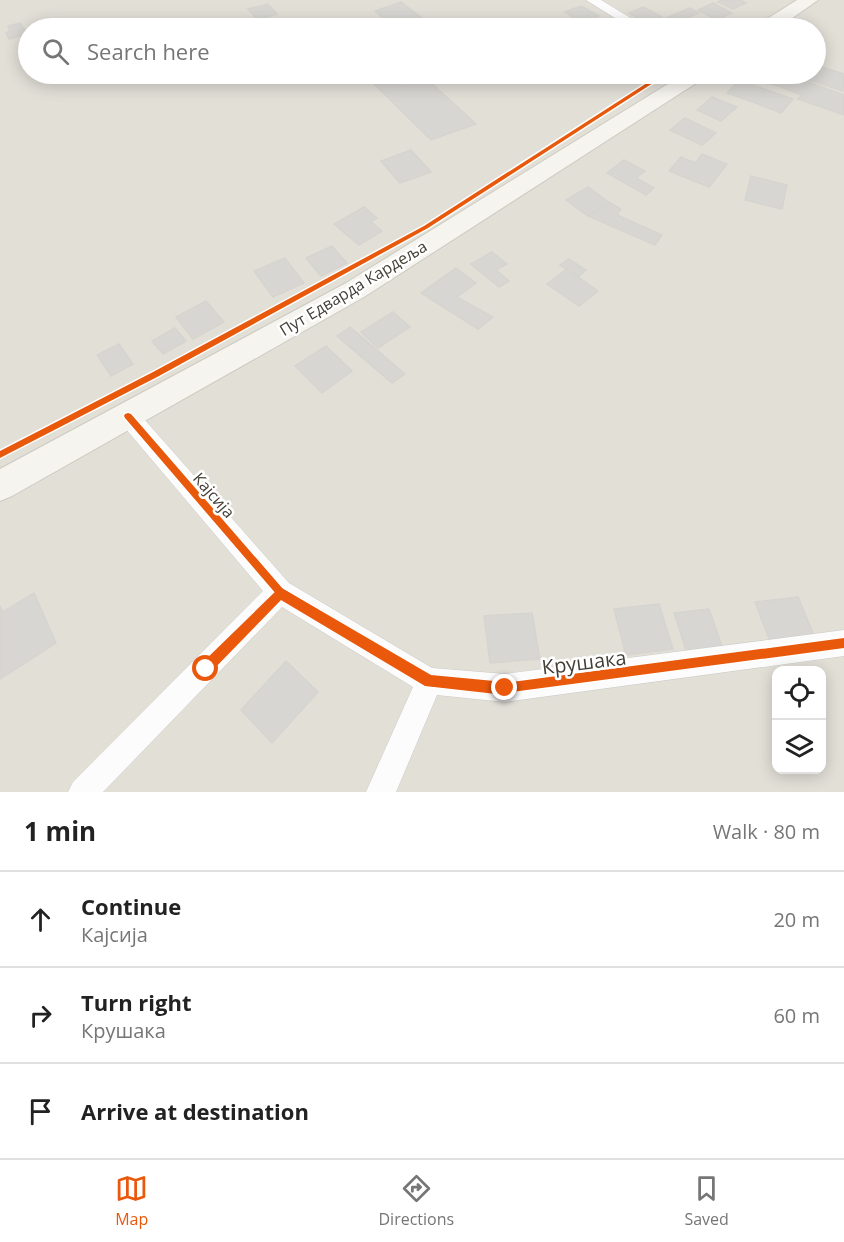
<!DOCTYPE html>
<meta charset="utf-8">
<style>
:root{--surface:#fff;--page:#f2f2f2;--text:#222;--muted:#767676;--line:#e0e0e0;--accent:#ea580c}
body{margin:0;font-family:"Open Sans",sans-serif;background:var(--page);color:var(--text)}
.controls{position:absolute;right:18px;bottom:18px;display:grid;overflow:hidden;border-radius:12px;box-shadow:0 3px 15px #0003}
.controls button{width:54px;height:54px;display:grid;place-items:center;padding:0;border:0;border-bottom:2px solid var(--line);background:var(--surface);color:var(--text);font:30px sans-serif}
.stop{position:absolute;width:18px;height:18px;margin:-14px;border:4px solid #ea580c;border-radius:50%;background:#fff}
.stop.end{background:#ea580c;border-color:#fff;box-shadow:0 2px 6px #0008}
.list{margin:0;padding:0;list-style:none}
h2{display:flex;justify-content:space-between;align-items:center;height:78px;margin:0;padding:0 24px;font-size:26px}
h2 small{font-size:20px;font-weight:400;color:var(--muted)}
.list li{display:grid;grid-template-columns:39px 1fr auto;gap:18px;align-items:center;box-sizing:border-box;height:96px;padding:0 24px;border-top:2px solid var(--line)}
.list b{display:block;font-size:22px;white-space:nowrap}
.list p{margin:0;font-size:20px;white-space:nowrap;color:var(--muted)}
.list em{font-size:20px;font-style:normal;color:var(--muted)}
.icon{flex:none;width:33px;height:33px;fill:none;stroke:currentColor;stroke-width:2;stroke-linecap:round;stroke-linejoin:round}
.map{position:relative;flex:none;width:844px;height:792px;overflow:hidden}
.search{position:absolute;background:var(--surface);box-shadow:0 3px 15px #0003;left:18px;right:18px;top:18px;height:66px;display:flex;align-items:center;gap:15px;box-sizing:border-box;padding:0 21px;border-radius:33px;color:var(--muted);font-size:22px}
.sheet{height:366px;background:var(--surface)}
nav{display:flex;justify-content:space-around;align-items:center;box-sizing:border-box;height:84px;border-top:2px solid var(--line);background:var(--surface);font-size:16px;color:var(--muted)}
nav a{display:grid;justify-items:center;gap:3px}
nav .on{color:var(--accent)}
.map>svg:first-child{display:block}
.residential{fill:#e2dfd7;fill-rule:evenodd}
.building{fill:#d8d6d2;stroke:#d6d4cf;stroke-width:1.5}
.lines{fill:none;stroke-linecap:round;stroke-linejoin:round}
.minor-casing{stroke:#cccbc7;stroke-width:1}
.secondary-casing{stroke:#cccac1;stroke-width:2}
.minor{fill:#fcfcfc;fill-rule:evenodd}
.secondary{fill:#f5f4ef;fill-rule:evenodd}
.cycleway-casing{stroke:#fff;stroke-width:3}
.cycleway{fill:#e8590c;fill-rule:evenodd}
.route{fill:#ea580c}
.labels{text-anchor:middle;dominant-baseline:central;stroke-width:5;stroke-linejoin:round;paint-order:stroke}
.street-label{font-size:16px;fill:#433f36;stroke:#fff}
.near-street-label{font-size:20px;fill:#433f36;stroke:#fff}
</style>
<div class="map">
<svg width="844" height="792" viewBox="0 0 844 792">
<rect width="100%" height="100%" fill="#eeede9"/>
<path class="residential" d="M 0,0 L 844,0 L 844,792 L 0,792 ZM 28,28 L 816,28 L 816,74 L 28,74 ZM 776,670 L 822,670 L 822,770 L 776,770 Z"/>
<g class="building">
<path d="M 722,0 L 740,0 L 746,3 L 733,9 L 718,2 Z"/>
<path d="M 401,2 L 422,18 L 406,24 L 402,21 L 391,25 L 375,11 Z"/>
<path d="M 713,3 L 732,13 L 717,20 L 698,10 Z"/>
<path d="M 268,4 L 277,14 L 258,20 L 248,9 Z"/>
<path d="M 581,6 L 599,16 L 582,23 L 565,12 Z"/>
<path d="M 643,7 L 662,17 L 647,24 L 629,13 Z"/>
<path d="M 689,8 L 699,13 L 670,26 L 660,21 Z"/>
<path d="M 604,19 L 616,27 L 592,28 L 587,25 Z"/>
<path d="M 690,22 L 702,28 L 673,27 L 682,23 L 685,25 Z"/>
<path d="M 20,23 L 27,34 L 9,39 L 6,33 L 10,31 L 8,26 Z"/>
<path d="M 816,65 L 844,74 L 843,91 L 803,78 L 807,74 L 816,74 Z"/>
<path d="M 364,74 L 394,74 L 407,86 L 427,79 L 476,124 L 431,140 Z"/>
<path d="M 754,74 L 786,74 L 775,85 L 752,76 Z"/>
<path d="M 786,74 L 844,95 L 844,115 L 798,99 L 802,95 L 775,85 Z"/>
<path d="M 739,80 L 767,90 L 755,103 L 727,93 Z"/>
<path d="M 767,90 L 793,99 L 781,113 L 755,103 Z"/>
<path d="M 712,97 L 737,107 L 721,121 L 697,110 Z"/>
<path d="M 685,118 L 716,133 L 702,145 L 670,130 Z"/>
<path d="M 411,150 L 431,172 L 400,183 L 381,161 Z"/>
<path d="M 702,154 L 727,164 L 709,187 L 669,171 L 681,157 L 695,163 Z"/>
<path d="M 624,160 L 645,171 L 636,178 L 654,188 L 646,195 L 607,173 Z"/>
<path d="M 751,176 L 787,185 L 782,209 L 745,200 Z"/>
<path d="M 588,187 L 610,203 L 588,216 L 566,200 Z"/>
<path d="M 610,203 L 621,209 L 617,215 L 662,235 L 655,245 L 588,216 Z"/>
<path d="M 364,207 L 377,218 L 371,222 L 382,231 L 359,245 L 334,224 Z"/>
<path d="M 332,246 L 347,263 L 321,276 L 306,258 Z"/>
<path d="M 492,252 L 507,264 L 496,270 L 509,281 L 499,287 L 471,264 Z"/>
<path d="M 285,258 L 304,283 L 273,297 L 254,271 Z"/>
<path d="M 569,259 L 586,270 L 578,277 L 560,265 Z"/>
<path d="M 456,268 L 476,283 L 457,297 L 493,317 L 478,329 L 421,293 Z"/>
<path d="M 567,269 L 598,291 L 579,306 L 547,284 Z"/>
<path d="M 206,301 L 224,322 L 193,339 L 176,317 Z"/>
<path d="M 393,312 L 410,327 L 378,348 L 361,332 Z"/>
<path d="M 350,327 L 405,374 L 392,383 L 337,336 Z"/>
<path d="M 175,328 L 186,341 L 163,354 L 152,341 Z"/>
<path d="M 119,344 L 133,364 L 111,376 L 97,355 Z"/>
<path d="M 326,346 L 352,371 L 322,393 L 295,366 Z"/>
<path d="M 34,593 L 56,643 L 0,679 L 0,606 L 3,612 Z"/>
<path d="M 798,597 L 816,640 L 772,646 L 755,602 Z"/>
<path d="M 659,604 L 673,649 L 626,655 L 614,609 Z"/>
<path d="M 709,609 L 723,649 L 687,653 L 674,613 Z"/>
<path d="M 532,613 L 540,659 L 490,663 L 484,616 Z"/>
<path d="M 286,661 L 318,692 L 272,743 L 241,710 Z"/>
</g>
<g class="lines">
<g class="minor-casing">
<g id="minor">
<path d="M 586,0 L 601,0 L 647,28 L 631,28 Z"/>
<path d="M 128,407 L 136,410 L 289,583 L 432,668 L 505,674 L 844,630 L 844,656 L 505,702 L 437,695 L 396,792 L 366,792 L 413,687 L 282,607 L 103,792 L 68,792 L 73,782 L 263,591 L 120,422 L 117,416 L 120,410 Z"/>
</g>
</g>
<g class="secondary-casing">
<g id="secondary">
<path d="M 797,0 L 818,0 L 778,28 L 757,28 L 759,24 Z"/>
<path d="M 684,74 L 707,74 L 704,78 L 364,297 L 12,496 L 0,501 L 0,469 L 346,283 Z"/>
</g>
</g>
<use href="#minor" class="minor"/>
<use href="#secondary" class="secondary"/>
<g class="cycleway-casing">
<g id="cycleway">
<path d="M 661,74 L 667,74 L 428,228 L 159,376 L 0,458 L 0,451 L 153,372 L 424,226 Z"/>
<path d="M 128,413 L 131,414 L 283,589 L 430,676 L 505,683 L 844,638 L 844,648 L 505,693 L 429,686 L 277,595 L 125,418 L 124,416 L 125,414 Z"/>
</g>
</g>
<use href="#cycleway" class="cycleway"/>
</g>
<path class="route" d="M 280,587 L 431,675 L 505,682 L 510,684 L 512,688 L 510,693 L 505,695 L 425,686 L 281,600 L 210,673 L 206,675 L 201,673 L 199,669 L 201,664 Z"/>
<g class="labels">
<g class="street-label">
<text transform="translate(353 288) rotate(-31)">Пут Едварда Кардеља</text>
<text transform="translate(214 495) rotate(49)">Кајсија</text>
</g>
<g class="near-street-label">
<text transform="translate(584 662) rotate(-7)">Крушака</text>
</g>
</g>
</svg>
<div class="controls">
<button><svg class="icon" aria-label="locate" viewBox="0 0 24 24"><circle cx="12" cy="12" r="6"/><path d="M12 2v4M12 18v4M2 12h4M18 12h4"/></svg></button>
<button><svg class="icon" aria-label="layers" viewBox="0 0 24 24"><path d="M12 4l9 5-9 5-9-5zM3 14l9 5 9-5"/></svg></button>
</div>
<div class="stop" style="left:206px;top:669px"></div>
<div class="stop end" style="left:505px;top:688px"></div>
<div class="search"><svg class="icon" aria-label="search" viewBox="0 0 24 24"><circle cx="10" cy="10" r="6"/><path d="M15 15l6 6"/></svg>Search here</div>
</div>
<section class="sheet">
<h2>1 min<small>Walk · 80 m</small></h2>
<ul class="list">
<li><svg class="icon" aria-label="ahead" viewBox="0 0 24 24"><path d="M12 20V5M6 11l6-6 6 6"/></svg><div><b>Continue</b><p>Кајсија</p></div><em>20 m</em></li>
<li><svg class="icon" aria-label="right" viewBox="0 0 24 24"><path d="M7 20v-9h11M14 6l5 5-5 5"/></svg><div><b>Turn right</b><p>Крушака</p></div><em>60 m</em></li>
<li><svg class="icon" aria-label="arrive" viewBox="0 0 24 24"><path d="M6 21V4h12l-3 4 3 4H6"/></svg><div><b>Arrive at destination</b></div></li>
</ul>
</section>
<nav>
<a class="on"><svg class="icon" aria-label="map" viewBox="0 0 24 24"><path d="M3 6l6-2 6 2 6-2v14l-6 2-6-2-6 2zM9 4v14M15 6v14"/></svg>Map</a>
<a><svg class="icon" aria-label="directions" viewBox="0 0 24 24"><path d="M12 3l9 9-9 9-9-9zM9 14v-3h6M13 9l2 2-2 2"/></svg>Directions</a>
<a><svg class="icon" aria-label="saved" viewBox="0 0 24 24"><path d="M7 4h10v16l-5-4-5 4z"/></svg>Saved</a>
</nav>
